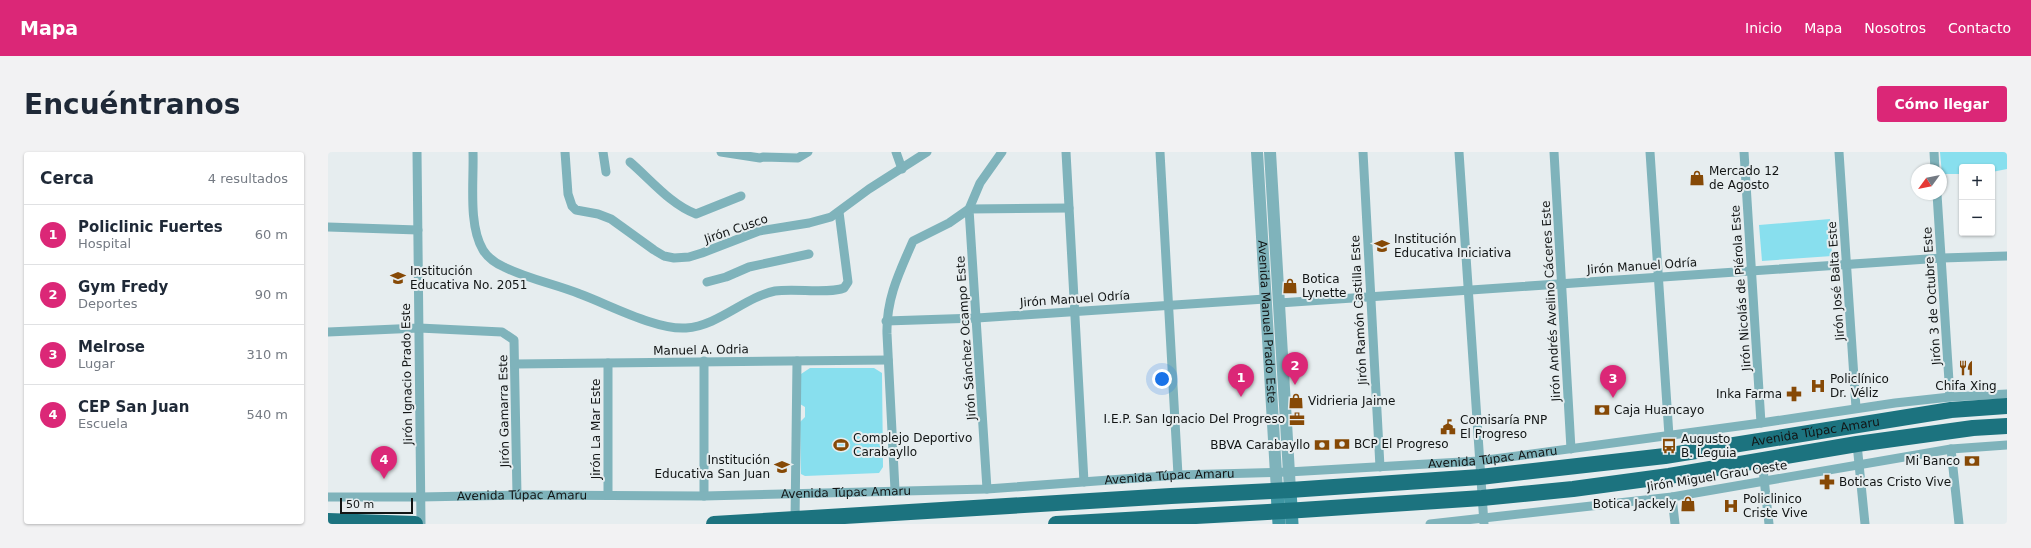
<!DOCTYPE html>
<html lang="es">
<meta charset="utf-8">
<style>
:root{--surface:#fff;--page:#f2f2f3;--text:#1f2937;--muted:#747a83;--line:#e0e1e3;--accent:#db2777}
body{margin:0;font-family:"DejaVu Sans",sans-serif;background:var(--page);color:var(--text)}
.controls{position:absolute;right:12px;top:12px;display:grid;overflow:hidden;border-radius:4px;box-shadow:0 1px 3px #0004}
.controls button{width:36px;height:36px;display:grid;place-items:center;padding:0;border:0;border-bottom:1px solid var(--line);background:var(--surface);color:var(--text);font:20px sans-serif}
.compass{position:absolute;left:1583px;top:12px;width:36px;height:36px;border-radius:50%;background:var(--surface);box-shadow:0 1px 3px #0004;rotate:237deg}
.scale{position:absolute;left:12px;bottom:10px;width:73px;box-sizing:border-box;padding-left:4px;border:2px solid #121515;border-top:0;font-size:11px;line-height:14px;white-space:nowrap;color:#121515;-webkit-text-stroke:3px #e6edef;paint-order:stroke}
.you{position:absolute;left:834px;top:227px;width:14px;height:14px;margin:-10px;border:3px solid #fff;border-radius:50%;background:#1a73e8;box-shadow:0 0 0 6px #1a73e833}
.badge{display:grid;place-items:center;width:26px;height:26px;border-radius:50%;background:var(--accent);color:#fff;font-size:13px;font-weight:700}
.pin{position:absolute;translate:-50% -33px;filter:drop-shadow(0 1px 2px #0008)}
.pin::after{content:'';position:absolute;top:21px;width:14px;height:12px;background:inherit;clip-path:polygon(0 0,100% 0,50% 100%)}
.list{margin:0;padding:0;list-style:none}
h2{display:flex;justify-content:space-between;align-items:center;height:52px;margin:0;padding:0 16px;font-size:17px}
h2 small{font-size:13px;font-weight:400;color:var(--muted)}
.list li{display:grid;grid-template-columns:26px 1fr auto;gap:12px;align-items:center;box-sizing:border-box;height:60px;padding:0 16px;border-top:1px solid var(--line)}
.list b{display:block;font-size:15px;white-space:nowrap}
.list p{margin:0;font-size:13px;white-space:nowrap;color:var(--muted)}
.list em{font-size:13px;font-style:normal;color:var(--muted)}
.map{position:relative;flex:none;width:1679px;height:372px;overflow:hidden;border-radius:4px}
header{display:flex;align-items:center;gap:24px;box-sizing:border-box;height:56px;padding:0 20px;background:var(--accent);color:#fff}
header strong{font-size:19px}
nav{display:flex;gap:22px;margin-inline-start:auto;font-size:14px}
.intro{display:flex;align-items:center;justify-content:space-between;box-sizing:border-box;height:96px;padding:0 24px}
h1{margin:0;font-size:28px}
.button{padding:10px 18px;border-radius:4px;background:var(--accent);color:#fff;font-size:14px;font-weight:700}
main{display:flex;gap:24px;padding:0 24px}
aside{flex:1;background:var(--surface);border-radius:4px;box-shadow:0 1px 3px #0004}
.map>svg:first-child{display:block}
.green{fill:#88dfee}
.lines{fill:none;stroke-linecap:round;stroke-linejoin:round}
.minor{stroke:#7fb3bb;stroke-width:9}
.tertiary{stroke:#7fb3bb;stroke-width:12}
.secondary{stroke:#3f96a3;stroke-width:13}
.trunk{stroke:#1c737f;stroke-width:16}
.labels{text-anchor:middle;dominant-baseline:central;stroke-width:4;stroke-linejoin:round;paint-order:stroke}
.poi-label{font-size:12px;fill:#121515;stroke:#e6edef;text-anchor:start}
.street-label{font-size:12px;fill:#121515;stroke:#e6edef}
</style>
<header>
<strong>Mapa</strong>
<nav><a>Inicio</a><a>Mapa</a><a>Nosotros</a><a>Contacto</a></nav>
</header>
<div class="intro"><h1>Encuéntranos</h1><a class="button">Cómo llegar</a></div>
<main>
<aside>
<h2>Cerca<small>4 resultados</small></h2>
<ul class="list">
<li><span class="badge">1</span><div><b>Policlinic Fuertes</b><p>Hospital</p></div><em>60 m</em></li>
<li><span class="badge">2</span><div><b>Gym Fredy</b><p>Deportes</p></div><em>90 m</em></li>
<li><span class="badge">3</span><div><b>Melrose</b><p>Lugar</p></div><em>310 m</em></li>
<li><span class="badge">4</span><div><b>CEP San Juan</b><p>Escuela</p></div><em>540 m</em></li>
</ul>
</aside>
<div class="map">
<svg width="1679" height="372" viewBox="0 0 1679 372">
<rect width="100%" height="100%" fill="#e6edef"/>
<g class="green">
<path d="M 1612,0 L 1679,0 L 1679,17 L 1664,20 L 1664,15 L 1634,15 L 1634,22 L 1614,22 Z"/>
<path d="M 1502,67 L 1504,104 L 1434,109 L 1431,73 Z"/>
<path d="M 482,216 L 546,216 L 554,221 L 555,315 L 551,321 L 477,324 L 473,322 L 472,270 L 477,265 L 477,255 L 472,252 L 473,222 Z"/>
</g>
<g class="lines">
<g class="minor">
<path d="M 89,0 L 93,372"/>
<path d="M 145,0 C 146,29 140,73 155,98 C 160,106 167,111 176,115 C 200,127 227,132 252,142 C 282,153 328,178 358,176 C 390,174 417,145 447,139 C 466,136 501,142 516,136 L 520,130 L 511,60"/>
<path d="M 237,0 L 240,42 L 244,54 L 248,58 L 270,62 L 283,67 L 326,98 L 336,104 L 346,106 L 361,105 L 374,101 L 431,79 L 481,71 L 503,65 L 541,37 L 599,0"/>
<path d="M 275,0 L 278,20"/>
<path d="M 393,0 L 432,6 L 435,5 L 470,6 L 480,0"/>
<path d="M 568,0 L 574,17"/>
<path d="M 738,0 L 756,330"/>
<path d="M 832,0 L 850,323"/>
<path d="M 1035,0 L 1052,315"/>
<path d="M 1131,0 L 1156,372"/>
<path d="M 1226,0 L 1243,297"/>
<path d="M 1322,0 L 1341,284"/>
<path d="M 1416,0 L 1433,271"/>
<path d="M 1511,0 L 1528,256"/>
<path d="M 1606,0 L 1607,18"/>
<path d="M 302,10 C 322,27 343,53 368,62 L 413,44"/>
<path d="M 1609,42 L 1622,245"/>
<path d="M 0,75 L 90,78"/>
<path d="M 379,130 L 398,125 L 421,115 L 481,102"/>
<path d="M 951,151 L 1614,106 L 1679,104"/>
<path d="M 558,169 L 649,166 L 937,147"/>
<path d="M 0,180 L 91,176 L 174,180 L 186,188 L 189,343"/>
<path d="M 376,209 L 376,344"/>
<path d="M 187,212 L 560,208"/>
<path d="M 1529,292 L 1537,372"/>
<path d="M 1623,297 L 1631,372"/>
<path d="M 1434,308 L 1441,372"/>
<path d="M 659,337 L 641,57 L 741,56"/>
<path d="M 567,338 L 559,182 C 558,147 571,121 585,89 L 621,71 L 641,57 L 652,31 L 674,0"/>
<path d="M 280,343 L 280,211"/>
<path id="s1" d="M 0,345 L 92,345 L 189,343 L 376,344 L 659,337 L 850,323 L 960,320 L 1151,309 L 1433,271 L 1567,251 L 1622,245 L 1679,242"/>
<path d="M 1344,345 L 1347,372"/>
<path d="M 467,370 L 469,209"/>
<path d="M 1102,372 L 1344,345 L 1623,297 L 1679,293"/>
</g>
<g class="tertiary">
<path id="s2" d="M 929,0 L 949,339"/>
<path d="M 942,0 L 962,338"/>
</g>
<g class="secondary">
<path d="M 962,338 L 964,372"/>
<path d="M 949,339 L 951,372"/>
</g>
<g class="trunk">
<path d="M 0,369 L 87,372"/>
<path id="s3" d="M 386,372 L 843,344 L 962,338 L 1152,325 L 1337,304 L 1623,258 L 1679,254"/>
<path d="M 728,372 L 973,358 L 1154,346 L 1245,337 L 1341,324 L 1529,292 L 1645,276 L 1679,274"/>
</g>
</g>
<defs>
<g id="shop-bare" transform="scale(1.2)"><path d="M-5-2.5h2.3a2.7 3.5 0 0 1 5.4 0H5L5.5 6h-11ZM-1.5-2.5h3a1.5 2.3 0 0 0-3 0Z" fill="#864906" stroke="#e6edef" stroke-width="2.5" paint-order="stroke"/></g>
<g id="school-bare" transform="scale(1.2)"><path d="M0-5L7-2L0 1L-7-2ZM-4 1L0 2.5L4 1V4Q0 6-4 4Z" fill="#864906" stroke="#e6edef" stroke-width="2.5" paint-order="stroke"/></g>
<g id="restaurant-bare" transform="scale(1.2)"><path d="M-5-6h1v4h1v-4h1v4h1v-4h1v5L-1.5 .5V6h-2V.5L-5-1ZM5-6V6H3V1.5H1.5Q1.5-4 5-6Z" fill="#864906" stroke="#e6edef" stroke-width="2.5" paint-order="stroke"/></g>
<g id="hospital-bare" transform="scale(1.2)"><path d="M-5-5h3v3.5h4V-5h3V5h-3V1.5h-4V5h-3Z" fill="#864906" stroke="#e6edef" stroke-width="2.5" paint-order="stroke"/></g>
<g id="pharmacy-bare" transform="scale(1.2)"><path d="M-2-6h4v4h4v4h-4v4h-4v-4h-4v-4h4Z" fill="#864906" stroke="#e6edef" stroke-width="2.5" paint-order="stroke"/></g>
<g id="bank-bare" transform="scale(1.2)"><path d="M-6-4H6V4H-6ZM0-2.3a2.3 2.3 0 1 0 0 4.6a2.3 2.3 0 1 0 0-4.6Z" fill="#864906" stroke="#e6edef" stroke-width="2.5" paint-order="stroke"/></g>
<g id="office-bare" transform="scale(1.2)"><path d="M-6-3h4V-5.5h4V-3h4V5H-6ZM-1-4.5V-3h2v-1.5ZM-6 0V1H6V0Z" fill="#864906" stroke="#e6edef" stroke-width="2.5" paint-order="stroke"/></g>
<g id="civic-bare" transform="scale(1.2)"><path d="M-.6-6.5H3V-4.5H.6V-3L4-1V1h2V6H-6V1h2V-1L-.6-3ZM-1.2 2.5V6h2.4V2.5Z" fill="#864906" stroke="#e6edef" stroke-width="2.5" paint-order="stroke"/></g>
<g id="stadium-bare" transform="scale(1.2)"><path d="M0-5a6.5 5 0 1 0 0 10a6.5 5 0 1 0 0-10ZM-3.5-1.8h7v3.6h-7Z" fill="#864906" stroke="#e6edef" stroke-width="2.5" paint-order="stroke"/></g>
<g id="bus-bare" transform="scale(1.2)"><path d="M-5-6H5V4H4V6H2V4H-2V6H-4V4H-5ZM-3.5-4V0h7V-4ZM-3.5 1.2v1.5H-2V1.2ZM2 1.2v1.5H3.5V1.2Z" fill="#864906" stroke="#e6edef" stroke-width="2.5" paint-order="stroke"/></g>
</defs>
<g fill-rule="evenodd">
<use href="#shop-bare" x="1369" y="26"/>
<use href="#school-bare" x="1054" y="94"/>
<use href="#school-bare" x="70" y="126"/>
<use href="#shop-bare" x="962" y="134"/>
<use href="#restaurant-bare" x="1638" y="216"/>
<use href="#hospital-bare" x="1490" y="234"/>
<use href="#pharmacy-bare" x="1466" y="242"/>
<use href="#shop-bare" x="968" y="249"/>
<use href="#bank-bare" x="1274" y="258"/>
<use href="#office-bare" x="969" y="267"/>
<use href="#civic-bare" x="1120" y="275"/>
<use href="#bank-bare" x="1014" y="292"/>
<use href="#stadium-bare" x="513" y="293"/>
<use href="#bank-bare" x="994" y="293"/>
<use href="#bus-bare" x="1341" y="294"/>
<use href="#bank-bare" x="1644" y="309"/>
<use href="#school-bare" x="454" y="315"/>
<use href="#pharmacy-bare" x="1499" y="330"/>
<use href="#shop-bare" x="1360" y="352"/>
<use href="#hospital-bare" x="1403" y="354"/>
</g>
<g class="labels">
<g class="poi-label">
<text x="1381" y="19">Mercado 12<tspan x="1381" dy="14">de Agosto</tspan></text>
<text x="1066" y="87">Institución<tspan x="1066" dy="14">Educativa Iniciativa</tspan></text>
<text x="82" y="119">Institución<tspan x="82" dy="14">Educativa No. 2051</tspan></text>
<text x="974" y="127">Botica<tspan x="974" dy="14">Lynette</tspan></text>
<text x="1502" y="227">Policlínico<tspan x="1502" dy="14">Dr. Véliz</tspan></text>
<text x="1638" y="234" text-anchor="middle">Chifa Xing</text>
<text x="1454" y="242" text-anchor="end">Inka Farma</text>
<text x="980" y="249">Vidrieria Jaime</text>
<text x="1286" y="258">Caja Huancayo</text>
<text x="957" y="267" text-anchor="end">I.E.P. San Ignacio Del Progreso</text>
<text x="1132" y="268">Comisaría PNP<tspan x="1132" dy="14">El Progreso</tspan></text>
<text x="525" y="286">Complejo Deportivo<tspan x="525" dy="14">Carabayllo</tspan></text>
<text x="1353" y="287">Augusto<tspan x="1353" dy="14">B. Leguia</tspan></text>
<text x="1026" y="292">BCP El Progreso</text>
<text x="982" y="293" text-anchor="end">BBVA Carabayllo</text>
<text x="442" y="308" text-anchor="end">Institución<tspan x="442" dy="14">Educativa San Juan</tspan></text>
<text x="1632" y="309" text-anchor="end">Mi Banco</text>
<text x="1511" y="330">Boticas Cristo Vive</text>
<text x="1415" y="347">Policlinico<tspan x="1415" dy="14">Criste Vive</tspan></text>
<text x="1348" y="352" text-anchor="end">Botica Jackely</text>
</g>
<g class="street-label">
<text transform="translate(408 77) rotate(-19)">Jirón Cusco</text>
<text transform="translate(1314 114) rotate(-4)">Jirón Manuel Odría</text>
<text transform="translate(1508 129) rotate(-94)">Jirón José Balta Este</text>
<text transform="translate(1413 136) rotate(-94)">Jirón Nicolás de Piérola Este</text>
<text transform="translate(1604 144) rotate(-94)">Jirón 3 de Octubre Este</text>
<text transform="translate(747 147) rotate(-4)">Jirón Manuel Odría</text>
<text transform="translate(1223 149) rotate(-93)">Jirón Andrés Avelino Cáceres Este</text>
<text transform="translate(1031 158) rotate(-93)">Jirón Ramón Castilla Este</text>
<text stroke="none"><textPath href="#s2" startOffset="170">Avenida Manuel Prado Este</textPath></text>
<text transform="translate(638 186) rotate(-94)">Jirón Sánchez Ocampo Este</text>
<text transform="translate(373 198) rotate(-1)">Manuel A. Odria</text>
<text transform="translate(79 222) rotate(-91)">Jirón Ignacio Prado Este</text>
<text transform="translate(176 259) rotate(-91)">Jirón Gamarra Este</text>
<text transform="translate(268 277) rotate(-90)">Jirón La Mar Este</text>
<text stroke="none"><textPath href="#s3" startOffset="1106">Avenida Túpac Amaru</textPath></text>
<text stroke="none"><textPath href="#s1" startOffset="1166">Avenida Túpac Amaru</textPath></text>
<text transform="translate(1389 324) rotate(-9)">Jirón Miguel Grau Oeste</text>
<text stroke="none"><textPath href="#s1" startOffset="842">Avenida Túpac Amaru</textPath></text>
<text stroke="none"><textPath href="#s1" startOffset="518">Avenida Túpac Amaru</textPath></text>
<text stroke="none"><textPath href="#s1" startOffset="194">Avenida Túpac Amaru</textPath></text>
</g>
</g>
</svg>
<div class="controls">
<button>+</button>
<button>−</button>
</div>
<svg class="compass" viewBox="-18 -18 36 36"><path d="M0-13l5 13h-10z" fill="#e53935"/><path d="M0 13l5-13h-10z" fill="#747a83"/></svg>
<div class="scale">50 m</div>
<div class="you"></div>
<div class="pin badge" style="left:913px;top:245px">1</div>
<div class="pin badge" style="left:967px;top:233px">2</div>
<div class="pin badge" style="left:1285px;top:246px">3</div>
<div class="pin badge" style="left:56px;top:327px">4</div>
</div>
</main>
